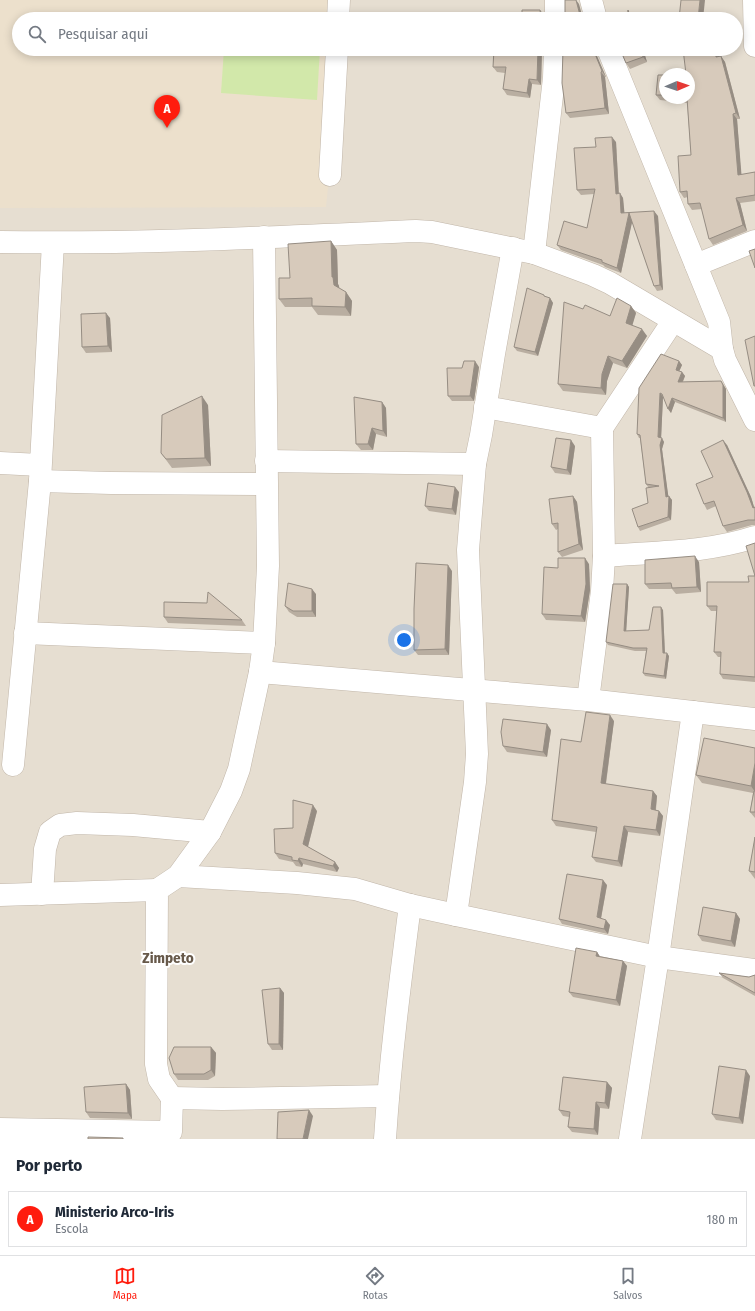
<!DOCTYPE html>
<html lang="pt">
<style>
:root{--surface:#fff;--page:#f6f6f7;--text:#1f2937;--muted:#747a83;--line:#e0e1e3;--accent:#ff1c0d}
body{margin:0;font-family:"Fira Sans Condensed",sans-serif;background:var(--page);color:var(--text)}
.compass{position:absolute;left:659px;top:68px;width:36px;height:36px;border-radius:50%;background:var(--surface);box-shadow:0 2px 10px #0003;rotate:88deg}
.you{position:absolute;left:404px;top:640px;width:14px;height:14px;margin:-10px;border:3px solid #fff;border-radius:50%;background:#1a73e8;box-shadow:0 0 0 6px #1a73e833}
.badge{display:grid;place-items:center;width:26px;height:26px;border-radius:50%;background:var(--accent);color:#fff;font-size:13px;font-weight:700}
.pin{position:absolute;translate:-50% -33px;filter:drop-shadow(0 1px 2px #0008)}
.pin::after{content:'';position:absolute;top:21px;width:14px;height:12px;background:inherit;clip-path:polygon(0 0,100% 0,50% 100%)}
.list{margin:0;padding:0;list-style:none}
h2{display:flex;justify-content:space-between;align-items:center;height:52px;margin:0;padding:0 16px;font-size:17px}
h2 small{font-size:13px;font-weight:400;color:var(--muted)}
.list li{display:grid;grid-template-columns:26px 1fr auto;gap:12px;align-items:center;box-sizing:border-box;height:56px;margin:0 8px 8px;padding:0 8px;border:1px solid var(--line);border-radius:0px}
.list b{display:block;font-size:15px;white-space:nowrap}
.list p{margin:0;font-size:13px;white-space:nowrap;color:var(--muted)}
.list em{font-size:13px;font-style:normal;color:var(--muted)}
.icon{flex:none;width:22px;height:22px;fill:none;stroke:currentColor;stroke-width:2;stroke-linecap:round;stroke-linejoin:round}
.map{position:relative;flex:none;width:755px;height:1139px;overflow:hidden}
.search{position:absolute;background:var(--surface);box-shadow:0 2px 10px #0003;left:12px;right:12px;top:12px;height:44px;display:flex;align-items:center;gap:10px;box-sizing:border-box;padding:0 14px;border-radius:22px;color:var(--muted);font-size:15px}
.sheet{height:116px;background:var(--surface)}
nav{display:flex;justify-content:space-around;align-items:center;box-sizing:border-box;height:56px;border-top:1px solid var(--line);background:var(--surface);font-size:11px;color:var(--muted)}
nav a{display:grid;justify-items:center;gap:2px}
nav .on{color:var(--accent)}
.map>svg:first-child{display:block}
.residential{fill:#e6ded1;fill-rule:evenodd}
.education{fill:#ece0cc}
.green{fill:#d2e8aa}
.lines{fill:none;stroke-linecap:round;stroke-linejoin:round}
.minor-casing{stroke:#c1b6a9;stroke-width:23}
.minor{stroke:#fff;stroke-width:22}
.wall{fill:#b9aea1}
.shaded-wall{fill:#968d83}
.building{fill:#d7cabb;stroke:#968d83}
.labels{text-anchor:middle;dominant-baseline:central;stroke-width:4;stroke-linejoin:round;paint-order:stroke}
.neighbourhood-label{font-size:15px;font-weight:bold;fill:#67594a;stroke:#fff}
</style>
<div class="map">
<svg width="755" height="1139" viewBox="0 0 755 1139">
<rect width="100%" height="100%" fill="#f2ece3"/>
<path class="residential" d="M 0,0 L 755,0 L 755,1139 L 0,1139 ZM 19,19 L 736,19 L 736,49 L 19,49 ZM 665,74 L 689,74 L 689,98 L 665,98 Z"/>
<path class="education" d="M 0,0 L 347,0 L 345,19 L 19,19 L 19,49 L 342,49 L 326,207 L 0,208 Z"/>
<path class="green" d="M 224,49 L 320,49 L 317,100 L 221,93 Z"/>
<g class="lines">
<g class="minor-casing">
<g id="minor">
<path d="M 591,0 L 596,19"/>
<path d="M 754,0 L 755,46"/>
<path d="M 338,19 L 339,0"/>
<path d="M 556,19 L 556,0"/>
<path d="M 608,49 L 719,322 L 722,349 L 725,360 L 755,420"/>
<path d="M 330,175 L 337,49"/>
<path d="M 0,242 C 139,244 277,237 416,231 L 432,232 L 534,253 L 593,275 L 610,283 L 722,349"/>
<path d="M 534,253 L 554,78 L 555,49"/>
<path d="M 696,265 L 755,241"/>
<path d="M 485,407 L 602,428 L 673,321"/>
<path d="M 266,461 L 475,464"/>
<path d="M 0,463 L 40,465"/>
<path d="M 40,481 L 111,483 L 266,484"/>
<path d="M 604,556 C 655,552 706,553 755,537"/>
<path d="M 25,633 L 264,643"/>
<path d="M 260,672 L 588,700 L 755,719"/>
<path d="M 588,700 L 602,591 L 604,556 L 602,428"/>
<path d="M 13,765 L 40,481 L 53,243"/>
<path d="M 178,876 L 297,883 L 355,889 L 410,905 L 456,915 L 658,957 L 755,970"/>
<path d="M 42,894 L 45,849 L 50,832 L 60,825 L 77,823 L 133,825 L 210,832"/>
<path d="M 0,895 L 157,890"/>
<path d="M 456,915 L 475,782 L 477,754 L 468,550 L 475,464 L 481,435 L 494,354 L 513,248"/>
<path d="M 172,1098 L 159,1079 L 156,1064 L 157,890 L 178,876 L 210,832 L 231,791 L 239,769 L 260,672 L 264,643 L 268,566 L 264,237"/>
<path d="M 0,1129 L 171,1132 L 172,1098 L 222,1099 L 388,1096"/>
<path d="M 385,1139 C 390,1061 400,983 410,905"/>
<path d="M 630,1139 L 658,957 L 693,712"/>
</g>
</g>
<use href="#minor" class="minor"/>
</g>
<g class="wall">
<path d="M 494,49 L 542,49 L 541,85 L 532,84 L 530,98 L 507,95 L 503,89 L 505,73 L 497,72 L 493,67 Z"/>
<path d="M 563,49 L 596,49 L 596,54 L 606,77 L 605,77 L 609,114 L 570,118 L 566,113 Z"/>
<path d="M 643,49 L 647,62 L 630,69 L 626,63 Z"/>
<path d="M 720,56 L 725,62 L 740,119 L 737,119 L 741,175 L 755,172 L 755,201 L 740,203 L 747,231 L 713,245 L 709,239 L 702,209 L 692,210 L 688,204 L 688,197 L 684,198 L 680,192 L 691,155 L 687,103 L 660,100 L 656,95 L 665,75 L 665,98 L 689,98 Z"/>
<path d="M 616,142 L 619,193 L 623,198 L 624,213 L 658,216 L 663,290 L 657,291 L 654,286 L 632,221 L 621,273 L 605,267 L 603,265 L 561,250 L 557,245 L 587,228 L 594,194 L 581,195 L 577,190 L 596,147 Z"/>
<path d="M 331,241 L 337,250 L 338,284 L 339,286 L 339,289 L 346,292 L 352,301 L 351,316 L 318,315 L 312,307 L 285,307 L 279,299 L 290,278 Z"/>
<path d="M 546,297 L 550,298 L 553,303 L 538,356 L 517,351 L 514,347 Z"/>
<path d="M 631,306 L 636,313 L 632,325 L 647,336 L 627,368 L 613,363 L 607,381 L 606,395 L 563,391 L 558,384 L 583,309 L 610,316 Z"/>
<path d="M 110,318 L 112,352 L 86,353 L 82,347 Z"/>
<path d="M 679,361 L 682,365 L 679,371 L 682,372 L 685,376 L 683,382 L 721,381 L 726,389 L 726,422 L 675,402 L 671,413 L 663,397 L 661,438 L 664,442 L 662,449 L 668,496 L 672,500 L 671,520 L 640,531 L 638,527 L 648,503 L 648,487 L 646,484 L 640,438 L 639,438 L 637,434 Z"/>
<path d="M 479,367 L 474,401 L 452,401 L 448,396 L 462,368 Z"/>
<path d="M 382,402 L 386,408 L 387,437 L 376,434 L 373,450 L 361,450 L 356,444 Z"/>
<path d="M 208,405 L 211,466 L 172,468 L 161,453 Z"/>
<path d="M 727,445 L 751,497 L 754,507 L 755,507 L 755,525 L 752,525 L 727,532 L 723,526 L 716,506 L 707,510 L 704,504 L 713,477 Z"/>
<path d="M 575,446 L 571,475 L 555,473 L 551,467 Z"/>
<path d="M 459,492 L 456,515 L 429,511 L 425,506 Z"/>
<path d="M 573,496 L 577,502 L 583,550 L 562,557 L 558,552 L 558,529 L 556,530 L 552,524 Z"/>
<path d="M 755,543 L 755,682 L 723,679 L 720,674 L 721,657 L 718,657 L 714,652 L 717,611 L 711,611 L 707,606 L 749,582 L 755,576 Z"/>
<path d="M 699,562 L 701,592 L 676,594 L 672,589 L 649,589 L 645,584 Z"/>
<path d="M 589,564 L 590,590 L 585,622 L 546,620 L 542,614 L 558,568 Z"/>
<path d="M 452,571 L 449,655 L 418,655 L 414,650 Z"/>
<path d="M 627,584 L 629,587 L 626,631 L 649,630 L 663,610 L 665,653 L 669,656 L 666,679 L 645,676 L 643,673 L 646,651 L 635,651 L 608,645 L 606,642 Z"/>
<path d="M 316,594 L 316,617 L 297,617 L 289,612 L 285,606 Z"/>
<path d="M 207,603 L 242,620 L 246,626 L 168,623 L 164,617 Z"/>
<path d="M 614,721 L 606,784 L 653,791 L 657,796 L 656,810 L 659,811 L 663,816 L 660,836 L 628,832 L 622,867 L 596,862 L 592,857 L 596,832 L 556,826 L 552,820 L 581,742 Z"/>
<path d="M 551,730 L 547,757 L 507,752 L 503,746 Z"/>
<path d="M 755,748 L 755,818 L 750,812 L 753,793 L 702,783 L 696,775 Z"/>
<path d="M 317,811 L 308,847 L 335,862 L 339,868 L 337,872 L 303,864 L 302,867 L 296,866 L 293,862 L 279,859 L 275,853 L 293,828 Z"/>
<path d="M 755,837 L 755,879 L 749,871 Z"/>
<path d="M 607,885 L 601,919 L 610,925 L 608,934 L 562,924 L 559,919 Z"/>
<path d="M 736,913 L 740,919 L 735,947 L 702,941 L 698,935 Z"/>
<path d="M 597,952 L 600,957 L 623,961 L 627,966 L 620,1006 L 573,997 L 569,992 Z"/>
<path d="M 719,973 L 749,977 L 755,975 L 755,996 L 723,978 Z"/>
<path d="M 280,988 L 284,993 L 283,1050 L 272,1050 L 268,1044 Z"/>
<path d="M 211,1047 L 216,1053 L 215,1076 L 208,1080 L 178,1080 L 174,1074 Z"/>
<path d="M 750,1076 L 743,1124 L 716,1120 L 712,1114 Z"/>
<path d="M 607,1082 L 612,1088 L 609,1109 L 600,1108 L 598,1135 L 572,1132 L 568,1127 L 569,1117 L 563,1116 L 559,1110 Z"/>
<path d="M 126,1084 L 130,1090 L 132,1119 L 90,1118 L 86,1112 Z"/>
</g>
<g class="shaded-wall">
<path d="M 576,0 L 579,4 L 583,19 L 581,19 L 580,17 Z"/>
<path d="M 700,0 L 705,0 L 703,19 L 698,19 Z"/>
<path d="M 540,10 L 544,15 L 544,19 L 541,19 Z"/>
<path d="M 628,10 L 632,16 L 633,19 L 631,19 Z"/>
<path d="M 538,49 L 542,49 L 541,85 L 537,80 Z"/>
<path d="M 593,49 L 596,49 L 596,54 L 606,77 L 602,71 Z"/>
<path d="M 641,49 L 643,49 L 647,62 L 643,57 Z"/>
<path d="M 715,49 L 719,49 L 720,63 L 716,57 Z"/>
<path d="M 721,56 L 725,62 L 740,119 L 736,113 Z"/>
<path d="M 601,72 L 605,77 L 609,114 L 605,108 Z"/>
<path d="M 529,79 L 532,84 L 530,98 L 527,93 Z"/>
<path d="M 733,114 L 737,119 L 742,181 L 738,175 Z"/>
<path d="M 612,137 L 616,142 L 619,199 L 616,194 Z"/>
<path d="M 620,193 L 623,198 L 625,218 L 621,213 Z"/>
<path d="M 736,198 L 740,203 L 747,231 L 743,225 Z"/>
<path d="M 654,211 L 658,216 L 663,290 L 660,285 Z"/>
<path d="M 629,213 L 633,218 L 621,273 L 617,268 Z"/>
<path d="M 331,241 L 337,250 L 338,284 L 339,286 L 340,294 L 334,285 L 332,277 Z"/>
<path d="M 346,292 L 352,301 L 351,316 L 345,307 Z"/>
<path d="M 550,298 L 553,303 L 538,356 L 535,352 Z"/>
<path d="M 631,306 L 636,313 L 631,330 L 626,323 Z"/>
<path d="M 106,313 L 110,318 L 112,352 L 108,346 Z"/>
<path d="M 642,329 L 647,336 L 627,368 L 622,361 Z"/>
<path d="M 608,356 L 613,363 L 607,381 L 606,395 L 601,388 L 602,374 Z"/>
<path d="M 475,361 L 479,367 L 474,401 L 470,396 Z"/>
<path d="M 679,361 L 682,365 L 678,374 L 676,370 Z"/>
<path d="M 682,372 L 685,376 L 681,385 L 678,382 Z"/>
<path d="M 721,381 L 726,389 L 726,422 L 723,418 Z"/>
<path d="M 660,393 L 663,397 L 661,440 L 662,438 L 664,442 L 662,449 L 669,501 L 666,497 L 658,437 Z"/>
<path d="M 202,396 L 208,405 L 211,466 L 205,458 Z"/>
<path d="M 672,398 L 675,402 L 671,413 L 668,409 Z"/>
<path d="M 382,402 L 386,408 L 387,437 L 383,431 Z"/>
<path d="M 372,428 L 376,434 L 373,450 L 368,444 Z"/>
<path d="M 571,440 L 575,446 L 571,475 L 567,470 Z"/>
<path d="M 723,440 L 727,445 L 751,497 L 755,510 L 753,508 Z"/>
<path d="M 455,487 L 459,492 L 456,515 L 452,509 Z"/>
<path d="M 573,496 L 577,502 L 583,550 L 579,544 Z"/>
<path d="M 669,496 L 672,500 L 671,520 L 668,517 Z"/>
<path d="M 695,556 L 699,562 L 701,592 L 697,587 Z"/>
<path d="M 585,558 L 589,564 L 590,590 L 585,622 L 581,616 Z"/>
<path d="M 448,565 L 452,571 L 449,655 L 445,649 Z"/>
<path d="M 627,584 L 629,587 L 626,634 L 624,631 Z"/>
<path d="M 312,589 L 316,594 L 316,617 L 312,611 Z"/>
<path d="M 661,607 L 663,610 L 665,656 L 663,653 Z"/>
<path d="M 667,653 L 669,656 L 666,679 L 664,676 Z"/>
<path d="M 610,715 L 614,721 L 605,789 L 601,783 Z"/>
<path d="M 547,724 L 551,730 L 547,757 L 543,752 Z"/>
<path d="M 755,763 L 755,792 L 751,786 Z"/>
<path d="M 653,791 L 657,796 L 655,815 L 651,809 Z"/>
<path d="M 313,805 L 317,811 L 307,850 L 303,844 Z"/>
<path d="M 659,811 L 663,816 L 660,836 L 656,830 Z"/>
<path d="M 624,826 L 628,832 L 622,867 L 618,861 Z"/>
<path d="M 299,858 L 303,864 L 302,867 L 298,861 Z"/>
<path d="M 335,862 L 339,868 L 337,872 L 333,866 Z"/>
<path d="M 603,880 L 607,885 L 600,923 L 597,917 Z"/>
<path d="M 736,913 L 740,919 L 735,947 L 731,941 Z"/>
<path d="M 606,920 L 610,925 L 608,934 L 604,929 Z"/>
<path d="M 597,952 L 601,958 L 596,956 Z"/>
<path d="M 623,961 L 627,966 L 620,1006 L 616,1000 Z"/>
<path d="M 280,988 L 284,993 L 283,1050 L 279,1044 Z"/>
<path d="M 211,1047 L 216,1053 L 215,1076 L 211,1070 Z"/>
<path d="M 746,1070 L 750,1076 L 743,1124 L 739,1118 Z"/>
<path d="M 607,1082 L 612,1088 L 609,1109 L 605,1103 Z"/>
<path d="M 126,1084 L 130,1090 L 132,1119 L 128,1113 Z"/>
<path d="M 596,1102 L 600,1108 L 598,1135 L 594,1129 Z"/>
<path d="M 309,1110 L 313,1116 L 308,1139 L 303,1139 Z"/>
</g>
<g class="building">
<path d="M 565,0 L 576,0 L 581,19 L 563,19 L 565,14 Z"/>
<path d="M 681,0 L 700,0 L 698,19 L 678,19 L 679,19 Z"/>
<path d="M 522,10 L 540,10 L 541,19 L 522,19 Z"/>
<path d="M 628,10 L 631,19 L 627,19 Z"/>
<path d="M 494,49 L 538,49 L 537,80 L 529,79 L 527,93 L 503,89 L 506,67 L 493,67 Z"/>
<path d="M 563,49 L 593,49 L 602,71 L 601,72 L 605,108 L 566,113 L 562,83 Z"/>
<path d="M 620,49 L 641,49 L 643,57 L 626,63 Z"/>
<path d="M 683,49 L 715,49 L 716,57 L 721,56 L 736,113 L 733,114 L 738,175 L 755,172 L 755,195 L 736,198 L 743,225 L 709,239 L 700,203 L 688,204 L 687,191 L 680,192 L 678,156 L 691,155 L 687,98 L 689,98 L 689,74 L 686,74 Z"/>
<path d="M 658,75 L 665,75 L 665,95 L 656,95 Z"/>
<path d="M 612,137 L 616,194 L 620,193 L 621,213 L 654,211 L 660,285 L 654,286 L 629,213 L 617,268 L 602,262 L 602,260 L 557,245 L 564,221 L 587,228 L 595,189 L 577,190 L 574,148 L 596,147 L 595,138 Z"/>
<path d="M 331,241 L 332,277 L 333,277 L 334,285 L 346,292 L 345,307 L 312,306 L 312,298 L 279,299 L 279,278 L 290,278 L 288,244 Z"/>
<path d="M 755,249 L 755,268 L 749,251 Z"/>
<path d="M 527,288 L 544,295 L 544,296 L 550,298 L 535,352 L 514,347 Z"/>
<path d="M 617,298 L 631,306 L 626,323 L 642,329 L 622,361 L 608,356 L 602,374 L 601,388 L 558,384 L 564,302 L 583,309 L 585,305 L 610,316 Z"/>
<path d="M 106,313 L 108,346 L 82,347 L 81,314 Z"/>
<path d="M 755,336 L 755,386 L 754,386 L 745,340 Z"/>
<path d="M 661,354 L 679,361 L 676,370 L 682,372 L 678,382 L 721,381 L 723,385 L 723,418 L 672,398 L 668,409 L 662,394 L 660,393 L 658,437 L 662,438 L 660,445 L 666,497 L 669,496 L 668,517 L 638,527 L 632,509 L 648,503 L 646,488 L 659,486 L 646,484 L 640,435 L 637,434 L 639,388 Z"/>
<path d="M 464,361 L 475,361 L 470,396 L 448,396 L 447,368 L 462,368 Z"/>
<path d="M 202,396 L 205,458 L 166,459 L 161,453 L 162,415 Z"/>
<path d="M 354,397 L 382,402 L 383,431 L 372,428 L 368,444 L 356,444 Z"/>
<path d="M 556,438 L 571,440 L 567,470 L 551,467 Z"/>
<path d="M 723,440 L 747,492 L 753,508 L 755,507 L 755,520 L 748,520 L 723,526 L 714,501 L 704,504 L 696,484 L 713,477 L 701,451 Z"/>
<path d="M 428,483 L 455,487 L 452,509 L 425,506 Z"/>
<path d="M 573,496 L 579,544 L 558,552 L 558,523 L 552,524 L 549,499 Z"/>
<path d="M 755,543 L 755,677 L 720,674 L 721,652 L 714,652 L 717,606 L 707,606 L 707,582 L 749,582 L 748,576 L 755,576 L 746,546 Z"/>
<path d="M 695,556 L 697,587 L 672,588 L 671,583 L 645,584 L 645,560 Z"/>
<path d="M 558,558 L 585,558 L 586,584 L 581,616 L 542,614 L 544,567 L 558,568 Z"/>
<path d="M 416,563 L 448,565 L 445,649 L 414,650 L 414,609 Z"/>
<path d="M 288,583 L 312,589 L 312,611 L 293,611 L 285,606 Z"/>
<path d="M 613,584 L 627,584 L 624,631 L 649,630 L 653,607 L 661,607 L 663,653 L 667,653 L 664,676 L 643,673 L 647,648 L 633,648 L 606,642 Z"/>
<path d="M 208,592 L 242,620 L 164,617 L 164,602 L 207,603 Z"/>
<path d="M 586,712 L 610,715 L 601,783 L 653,791 L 651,809 L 659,811 L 656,830 L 624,826 L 618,861 L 592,857 L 597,827 L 552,820 L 561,739 L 581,742 Z"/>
<path d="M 503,719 L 547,724 L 543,752 L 503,746 L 501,732 Z"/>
<path d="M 704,738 L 755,748 L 755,763 L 751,786 L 696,775 Z"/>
<path d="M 754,791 L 755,791 L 755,812 L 750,812 Z"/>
<path d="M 293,800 L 313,805 L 303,844 L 335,862 L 333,866 L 299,858 L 298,861 L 292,860 L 292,857 L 275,853 L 274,829 L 293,828 Z"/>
<path d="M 755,837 L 755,872 L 749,871 Z"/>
<path d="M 567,874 L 603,880 L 597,917 L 606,920 L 604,929 L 559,919 Z"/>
<path d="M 703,907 L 736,913 L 731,941 L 698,935 Z"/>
<path d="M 576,948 L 597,952 L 596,956 L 623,961 L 616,1000 L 569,992 Z"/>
<path d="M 719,973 L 749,977 L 755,975 L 755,993 Z"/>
<path d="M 280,988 L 279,1044 L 268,1044 L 262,990 Z"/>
<path d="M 174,1047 L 211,1047 L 211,1070 L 204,1074 L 174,1074 L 169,1058 Z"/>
<path d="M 719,1066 L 746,1070 L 739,1118 L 712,1114 Z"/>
<path d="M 563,1077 L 607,1082 L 605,1103 L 596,1102 L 594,1129 L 568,1127 L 570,1112 L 559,1110 Z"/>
<path d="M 126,1084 L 128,1113 L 86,1112 L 84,1087 Z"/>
<path d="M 309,1110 L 303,1139 L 277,1139 L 278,1112 Z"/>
<path d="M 88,1137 L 123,1138 L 123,1139 L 88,1139 Z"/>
</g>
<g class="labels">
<g class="neighbourhood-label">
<text x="168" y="958">Zimpeto</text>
</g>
</g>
</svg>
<svg class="compass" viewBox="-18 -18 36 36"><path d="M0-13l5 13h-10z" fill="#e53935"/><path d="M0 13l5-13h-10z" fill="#747a83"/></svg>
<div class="you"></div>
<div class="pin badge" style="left:167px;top:128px">A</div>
<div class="search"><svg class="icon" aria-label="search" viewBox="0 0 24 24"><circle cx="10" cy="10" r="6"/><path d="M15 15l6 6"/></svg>Pesquisar aqui</div>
</div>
<section class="sheet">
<h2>Por perto<small></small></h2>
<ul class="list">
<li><span class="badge">A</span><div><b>Ministerio Arco-Iris</b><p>Escola</p></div><em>180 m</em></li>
</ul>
</section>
<nav>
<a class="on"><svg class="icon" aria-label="map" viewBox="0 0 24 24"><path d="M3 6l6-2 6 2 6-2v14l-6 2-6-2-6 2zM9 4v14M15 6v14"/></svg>Mapa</a>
<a><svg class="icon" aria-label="directions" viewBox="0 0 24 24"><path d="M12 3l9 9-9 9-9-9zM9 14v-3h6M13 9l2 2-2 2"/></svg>Rotas</a>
<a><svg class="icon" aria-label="saved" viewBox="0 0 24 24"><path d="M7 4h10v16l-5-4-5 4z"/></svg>Salvos</a>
</nav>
